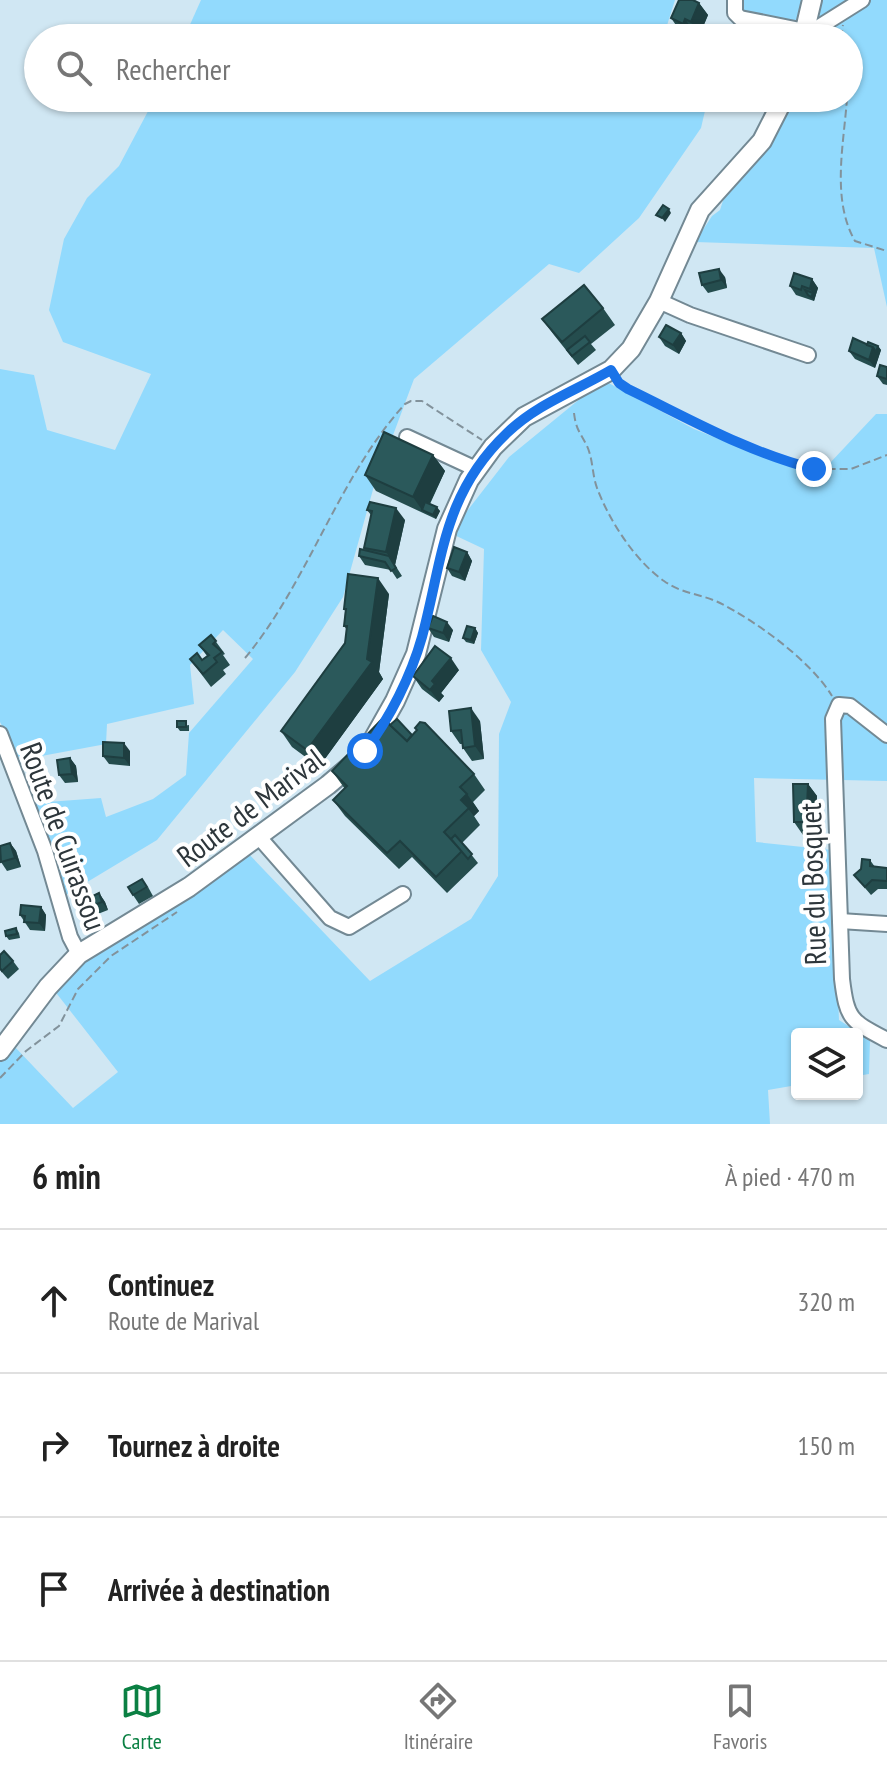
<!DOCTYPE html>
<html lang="fr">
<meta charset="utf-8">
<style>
:root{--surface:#fff;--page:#f6f6f6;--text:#222;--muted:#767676;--line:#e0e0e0;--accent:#0b8043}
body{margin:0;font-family:"PT Sans Narrow",sans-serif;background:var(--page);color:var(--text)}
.controls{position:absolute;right:24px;bottom:24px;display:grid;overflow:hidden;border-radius:8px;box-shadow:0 2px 6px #0004}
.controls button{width:72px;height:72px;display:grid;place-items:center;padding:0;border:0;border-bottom:2px solid var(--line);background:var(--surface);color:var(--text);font:40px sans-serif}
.stop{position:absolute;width:24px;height:24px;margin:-18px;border:6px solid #1a73e8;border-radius:50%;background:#fff}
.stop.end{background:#1a73e8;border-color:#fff;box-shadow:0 2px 8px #0008}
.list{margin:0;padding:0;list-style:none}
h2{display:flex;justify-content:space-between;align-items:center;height:104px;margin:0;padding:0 32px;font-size:34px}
h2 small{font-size:26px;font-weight:400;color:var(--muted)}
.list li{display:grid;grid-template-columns:52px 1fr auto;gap:24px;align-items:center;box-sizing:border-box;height:144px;padding:0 32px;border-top:2px solid var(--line)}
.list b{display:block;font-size:30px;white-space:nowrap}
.list p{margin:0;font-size:26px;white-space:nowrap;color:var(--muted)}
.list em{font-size:26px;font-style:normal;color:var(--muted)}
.icon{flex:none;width:44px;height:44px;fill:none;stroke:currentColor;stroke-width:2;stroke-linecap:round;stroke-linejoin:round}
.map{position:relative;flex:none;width:887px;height:1124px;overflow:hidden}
.search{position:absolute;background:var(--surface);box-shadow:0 2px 6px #0004;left:24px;right:24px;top:24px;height:88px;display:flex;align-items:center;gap:20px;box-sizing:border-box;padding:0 28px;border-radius:44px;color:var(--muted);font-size:30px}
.sheet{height:536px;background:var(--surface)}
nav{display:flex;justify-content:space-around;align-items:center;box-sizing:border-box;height:112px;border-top:2px solid var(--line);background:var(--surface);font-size:22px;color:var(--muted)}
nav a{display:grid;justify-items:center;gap:4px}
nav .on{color:var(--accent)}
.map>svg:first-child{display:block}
.green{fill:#92dafd}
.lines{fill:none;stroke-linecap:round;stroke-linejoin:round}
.minor-casing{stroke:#738994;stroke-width:18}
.major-casing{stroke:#738994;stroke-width:22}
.path{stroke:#82929b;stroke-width:2;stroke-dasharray:8 4;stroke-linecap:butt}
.minor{stroke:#fff;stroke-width:14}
.major{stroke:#fff;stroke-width:18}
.wall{fill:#254d4e}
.shaded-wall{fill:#1e3e40}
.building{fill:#2b595b;stroke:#1e3e40;stroke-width:2}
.route{stroke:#1a73e8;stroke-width:10}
.labels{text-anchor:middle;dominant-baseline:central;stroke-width:8;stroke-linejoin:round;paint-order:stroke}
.street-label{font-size:30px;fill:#2d363b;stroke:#fff}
</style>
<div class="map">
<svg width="887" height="1124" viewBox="0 0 887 1124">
<rect width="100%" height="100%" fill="#d0e7f3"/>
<g class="green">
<path d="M 201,0 L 675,0 L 663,38 L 184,38 Z"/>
<path d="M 740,0 L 887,0 L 887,307 L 874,248 L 695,242 L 712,216 L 720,210 L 727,188 L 789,98 L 849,98 L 849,38 L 806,38 L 738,8 Z"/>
<path d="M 155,98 L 708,98 L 701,128 L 639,218 L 579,273 L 549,264 L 414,379 L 374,486 L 343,597 L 295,672 L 157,840 L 64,896 L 34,803 L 101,798 L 106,817 L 153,799 L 186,775 L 189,733 L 253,659 L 223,630 L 190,665 L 194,704 L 107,724 L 106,744 L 20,760 L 0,722 L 0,369 L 34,375 L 47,430 L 115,450 L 151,374 L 63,342 L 49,310 L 64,239 L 87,198 L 119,166 Z"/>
<path d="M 603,380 L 694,429 L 776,462 L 829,464 L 876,414 L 887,414 L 887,781 L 754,778 L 756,842 L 832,850 L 839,1020 L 870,1040 L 869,1074 L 857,1076 L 857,1034 L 797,1034 L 797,1085 L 768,1090 L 770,1124 L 0,1124 L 0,1062 L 14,1046 L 73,1108 L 118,1072 L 50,985 L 246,851 L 370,981 L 471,919 L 498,876 L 499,734 L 511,702 L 481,650 L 484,549 L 450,533 L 509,457 Z"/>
</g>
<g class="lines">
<g class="minor-casing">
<g id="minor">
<path d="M 735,0 L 735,13 L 740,18 L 805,31 L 819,27 L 862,0"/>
<path d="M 659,301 L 690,315 L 808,355"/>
<path d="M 407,437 L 476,469"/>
<path d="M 0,734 L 45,851 L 70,937 L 79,954"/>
<path d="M 887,735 L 850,706 L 839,705 L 833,719 L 842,979 C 847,1020 851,1021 887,1040"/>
<path d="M 258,836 L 330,918 L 349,927 L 403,894"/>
<path d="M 840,921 L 887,924"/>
</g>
</g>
<g class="major-casing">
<g id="major">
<path d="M 803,38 L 812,0"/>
<path d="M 373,740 L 395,701 L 416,654 L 447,529 L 469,480 L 493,447 L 524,417 L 611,370 L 631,349 L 659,301 L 700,210 L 762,141 L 784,98"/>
<path d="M 0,1051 L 48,987 L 79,954 L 189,887 L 328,785 L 354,763"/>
</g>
</g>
<g class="path">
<path d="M 841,38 L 843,25"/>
<path d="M 849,70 L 849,75"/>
<path d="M 847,98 C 844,144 831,199 855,241 L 887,251"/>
<path d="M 619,382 L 716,435 L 766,455 L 814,469 L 851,469 L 887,455"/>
<path d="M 574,413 C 576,430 580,432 587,446 C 593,459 592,474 597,488 C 609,520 635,561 664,581 C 682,594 702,594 720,603 C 757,622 810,660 832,696"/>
<path d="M 245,658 C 309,581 337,479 405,404 L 411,401 L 422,401 L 482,440"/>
<path d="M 0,1078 L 26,1051 L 59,1026 L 78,989 L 111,956 L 177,912"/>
</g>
<use href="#minor" class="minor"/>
<use href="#major" class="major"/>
</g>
<g class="wall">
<path d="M 699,3 L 708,15 L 700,34 L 694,32 L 692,36 L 680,31 L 671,18 Z"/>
<path d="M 725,277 L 727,288 L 708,293 L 702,285 Z"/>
<path d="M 812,279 L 818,288 L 814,301 L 796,295 L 790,286 Z"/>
<path d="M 603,308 L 615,325 L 591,344 L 596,350 L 578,365 L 554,335 L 542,319 Z"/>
<path d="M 681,333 L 686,341 L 679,354 L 665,346 L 659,337 Z"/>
<path d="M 867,345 L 878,346 L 881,350 L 875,368 L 855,359 L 849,351 Z"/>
<path d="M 887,367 L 887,385 L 883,384 L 877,376 Z"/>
<path d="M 433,455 L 445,471 L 430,504 L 440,511 L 436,519 L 376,491 L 365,475 Z"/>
<path d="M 367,510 L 405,520 L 395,565 L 402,576 L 397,579 L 391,570 L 365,565 L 359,556 L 366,551 L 364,548 L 371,515 Z"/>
<path d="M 467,552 L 472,561 L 465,581 L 452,576 L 447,568 Z"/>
<path d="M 389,594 L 379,672 L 383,679 L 319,767 L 292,747 L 281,731 L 345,643 L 347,630 L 344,626 L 345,611 L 344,609 Z"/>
<path d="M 428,628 L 453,630 L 449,642 L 434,637 Z"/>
<path d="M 475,628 L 478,633 L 474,644 L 466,642 L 463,638 Z"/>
<path d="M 211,635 L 225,654 L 223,655 L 230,665 L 223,670 L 226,674 L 211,687 L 190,659 L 202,660 L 207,656 L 199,645 Z"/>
<path d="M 459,670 L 441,693 L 444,696 L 439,702 L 422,689 L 413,676 Z"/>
<path d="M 480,721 L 484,759 L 472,761 L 463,748 L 462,744 L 460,744 L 451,731 Z"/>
<path d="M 189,725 L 189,731 L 180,731 L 177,727 Z"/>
<path d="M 390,725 L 412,735 L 474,774 L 485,790 L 473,802 L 479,811 L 474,816 L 480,825 L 462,843 L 478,863 L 447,893 L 412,857 L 399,869 L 345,816 L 333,800 L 345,789 L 332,771 Z"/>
<path d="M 130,751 L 130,766 L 109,764 L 103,756 Z"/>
<path d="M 70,758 L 76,766 L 78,782 L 65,783 L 59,775 Z"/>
<path d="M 808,784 L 817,796 L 816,813 L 819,818 L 819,835 L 803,835 L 794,822 Z"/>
<path d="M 10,843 L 16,851 L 21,867 L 7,871 L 1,862 Z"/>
<path d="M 870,860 L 875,867 L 887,868 L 887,889 L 878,889 L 871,895 L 854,875 Z"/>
<path d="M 148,887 L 153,896 L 139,904 L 133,895 Z"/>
<path d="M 99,893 L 105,902 L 108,910 L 85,919 L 79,911 L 91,896 Z"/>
<path d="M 41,907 L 46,915 L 45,931 L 30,930 L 20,915 Z"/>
<path d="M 16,928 L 19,933 L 20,938 L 9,940 L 6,936 Z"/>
<path d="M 0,955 L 13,961 L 19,969 L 8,979 L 0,970 Z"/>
</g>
<g class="shaded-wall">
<path d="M 699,3 L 708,15 L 700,34 L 691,22 Z"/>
<path d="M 685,19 L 694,32 L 692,36 L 683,24 Z"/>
<path d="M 669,209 L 671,213 L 665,222 L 662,218 Z"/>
<path d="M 719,269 L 725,277 L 727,288 L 721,280 Z"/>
<path d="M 812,279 L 818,288 L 814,301 L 811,297 L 813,293 L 810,289 Z"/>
<path d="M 681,333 L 686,341 L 679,354 L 673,345 Z"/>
<path d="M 878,346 L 881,350 L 879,356 L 876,352 Z"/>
<path d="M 873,347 L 879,356 L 875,368 L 869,360 Z"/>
<path d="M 433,455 L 445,471 L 426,511 L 422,510 L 413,497 Z"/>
<path d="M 437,507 L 440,511 L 436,519 L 433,515 Z"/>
<path d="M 396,508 L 405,520 L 395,565 L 386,552 Z"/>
<path d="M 467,552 L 472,561 L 465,581 L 459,572 Z"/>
<path d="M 378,578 L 389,594 L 379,672 L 383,679 L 319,767 L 307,750 L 367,659 Z"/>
<path d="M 447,622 L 453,630 L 449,642 L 443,633 Z"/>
<path d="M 475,628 L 478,633 L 474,644 L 471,640 Z"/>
<path d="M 451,658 L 459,670 L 441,693 L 444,696 L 439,702 L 430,690 L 432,681 Z"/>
<path d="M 471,708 L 480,721 L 484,759 L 475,746 Z"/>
<path d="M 124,743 L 130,751 L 130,766 L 124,758 Z"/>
<path d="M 70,758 L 76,766 L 78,782 L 72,774 Z"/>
<path d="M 808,784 L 817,796 L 816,813 L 819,818 L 819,835 L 811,822 L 807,806 Z"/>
<path d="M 467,794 L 479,811 L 474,816 L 461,800 Z"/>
<path d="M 10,843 L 16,851 L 21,867 L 15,858 Z"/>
<path d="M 99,893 L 105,902 L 108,910 L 102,902 Z"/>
<path d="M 41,907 L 46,915 L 45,931 L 39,923 Z"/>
</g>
<g class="building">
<path d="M 679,0 L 693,0 L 699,3 L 691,22 L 685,19 L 683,24 L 671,18 Z"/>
<path d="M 663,205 L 669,209 L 662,218 L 656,215 Z"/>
<path d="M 719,269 L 721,280 L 702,285 L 699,273 Z"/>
<path d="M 794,273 L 812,279 L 810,289 L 802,286 L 801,290 L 790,286 Z"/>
<path d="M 584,285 L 603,308 L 562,342 L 542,319 Z"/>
<path d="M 805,290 L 813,293 L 811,297 L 808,295 Z"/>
<path d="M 666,325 L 681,333 L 673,345 L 659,337 Z"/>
<path d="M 585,336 L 590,342 L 572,356 L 567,350 Z"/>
<path d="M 853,338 L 873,347 L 869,360 L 849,351 Z"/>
<path d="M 868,342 L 878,346 L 876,352 L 873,347 L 867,345 Z"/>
<path d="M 880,365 L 887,367 L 887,379 L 877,376 Z"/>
<path d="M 384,432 L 433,455 L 413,497 L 365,475 Z"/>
<path d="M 370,502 L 396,508 L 386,552 L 364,548 L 372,511 L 367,510 Z"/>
<path d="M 425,502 L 437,507 L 433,515 L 422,510 Z"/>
<path d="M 454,547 L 467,552 L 459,572 L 447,568 Z"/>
<path d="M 360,549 L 389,556 L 396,568 L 391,571 L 385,562 L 359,556 Z"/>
<path d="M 348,574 L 378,578 L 367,659 L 372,662 L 307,750 L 281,731 L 345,643 L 347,626 L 344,626 L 346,609 L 344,609 Z"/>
<path d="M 433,616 L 447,622 L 443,633 L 428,628 Z"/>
<path d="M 467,626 L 475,628 L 471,640 L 463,638 Z"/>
<path d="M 211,635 L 216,641 L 213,644 L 222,652 L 214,658 L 217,662 L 203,674 L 190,659 L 197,653 L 202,660 L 209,655 L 199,645 Z"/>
<path d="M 435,646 L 451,658 L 432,681 L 435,684 L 430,690 L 413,676 Z"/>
<path d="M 471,708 L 475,746 L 463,748 L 461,730 L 451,731 L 449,711 Z"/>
<path d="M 383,718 L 407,741 L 417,730 L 415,728 L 420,722 L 425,723 L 474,774 L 460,787 L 467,794 L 461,800 L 469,808 L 444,832 L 462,851 L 436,877 L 400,841 L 387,853 L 333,800 L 347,786 L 332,771 Z"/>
<path d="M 397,719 L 412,735 L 407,741 L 390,725 Z"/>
<rect x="177" y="721" width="9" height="6"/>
<path d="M 103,742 L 124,743 L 124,758 L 103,756 Z"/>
<path d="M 70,758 L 72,774 L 59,775 L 57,760 Z"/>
<path d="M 793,784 L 808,784 L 807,806 L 811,806 L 811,822 L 794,822 Z"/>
<path d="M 455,835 L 472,854 L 468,859 L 451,839 Z"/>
<path d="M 10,843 L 15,858 L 1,862 L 0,846 Z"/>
<path d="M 862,859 L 870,860 L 870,866 L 887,868 L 887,881 L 872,880 L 865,887 L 854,875 L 861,869 Z"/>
<path d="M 142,879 L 147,887 L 133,895 L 128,887 Z"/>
<path d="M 99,893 L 102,902 L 79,911 L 75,901 L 90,895 L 91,897 Z"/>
<path d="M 21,905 L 41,907 L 39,923 L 24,922 L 25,916 L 20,915 Z"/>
<path d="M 16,928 L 17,934 L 6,936 L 5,931 Z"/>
<path d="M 4,951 L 13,961 L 2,971 L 0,968 L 0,955 Z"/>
</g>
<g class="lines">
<path class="route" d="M 365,751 C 390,718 411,676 422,637 C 443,558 443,494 507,433 C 537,404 575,391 611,370 L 619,383 L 628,389 C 690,419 747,452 814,469"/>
</g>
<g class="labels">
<g class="street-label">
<text transform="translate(250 807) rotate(-37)">Route de Marival</text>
<text transform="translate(64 836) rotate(70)">Route de Cuirassou</text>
<text transform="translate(812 884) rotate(-92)">Rue du Bosquet</text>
</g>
</g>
</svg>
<div class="controls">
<button><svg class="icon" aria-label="layers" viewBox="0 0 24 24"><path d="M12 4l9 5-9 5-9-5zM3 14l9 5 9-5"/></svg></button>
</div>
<div class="stop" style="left:365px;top:751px"></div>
<div class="stop end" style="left:814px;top:469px"></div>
<div class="search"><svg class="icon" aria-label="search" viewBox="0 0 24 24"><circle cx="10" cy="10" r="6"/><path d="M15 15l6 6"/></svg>Rechercher</div>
</div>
<section class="sheet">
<h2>6 min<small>À pied · 470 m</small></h2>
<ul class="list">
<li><svg class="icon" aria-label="ahead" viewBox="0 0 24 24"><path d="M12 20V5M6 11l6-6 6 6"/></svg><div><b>Continuez</b><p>Route de Marival</p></div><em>320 m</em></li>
<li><svg class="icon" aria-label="right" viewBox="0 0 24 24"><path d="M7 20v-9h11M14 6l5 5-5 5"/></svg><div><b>Tournez à droite</b></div><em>150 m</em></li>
<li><svg class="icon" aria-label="arrive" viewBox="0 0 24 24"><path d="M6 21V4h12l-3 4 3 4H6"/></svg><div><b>Arrivée à destination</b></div></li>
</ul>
</section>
<nav>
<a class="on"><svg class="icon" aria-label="map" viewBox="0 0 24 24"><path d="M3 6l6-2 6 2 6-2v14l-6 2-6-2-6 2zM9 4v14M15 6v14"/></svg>Carte</a>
<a><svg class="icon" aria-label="directions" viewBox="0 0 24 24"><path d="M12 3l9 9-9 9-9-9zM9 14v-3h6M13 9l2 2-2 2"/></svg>Itinéraire</a>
<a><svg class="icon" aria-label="saved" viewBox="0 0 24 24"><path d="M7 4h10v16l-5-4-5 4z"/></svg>Favoris</a>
</nav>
